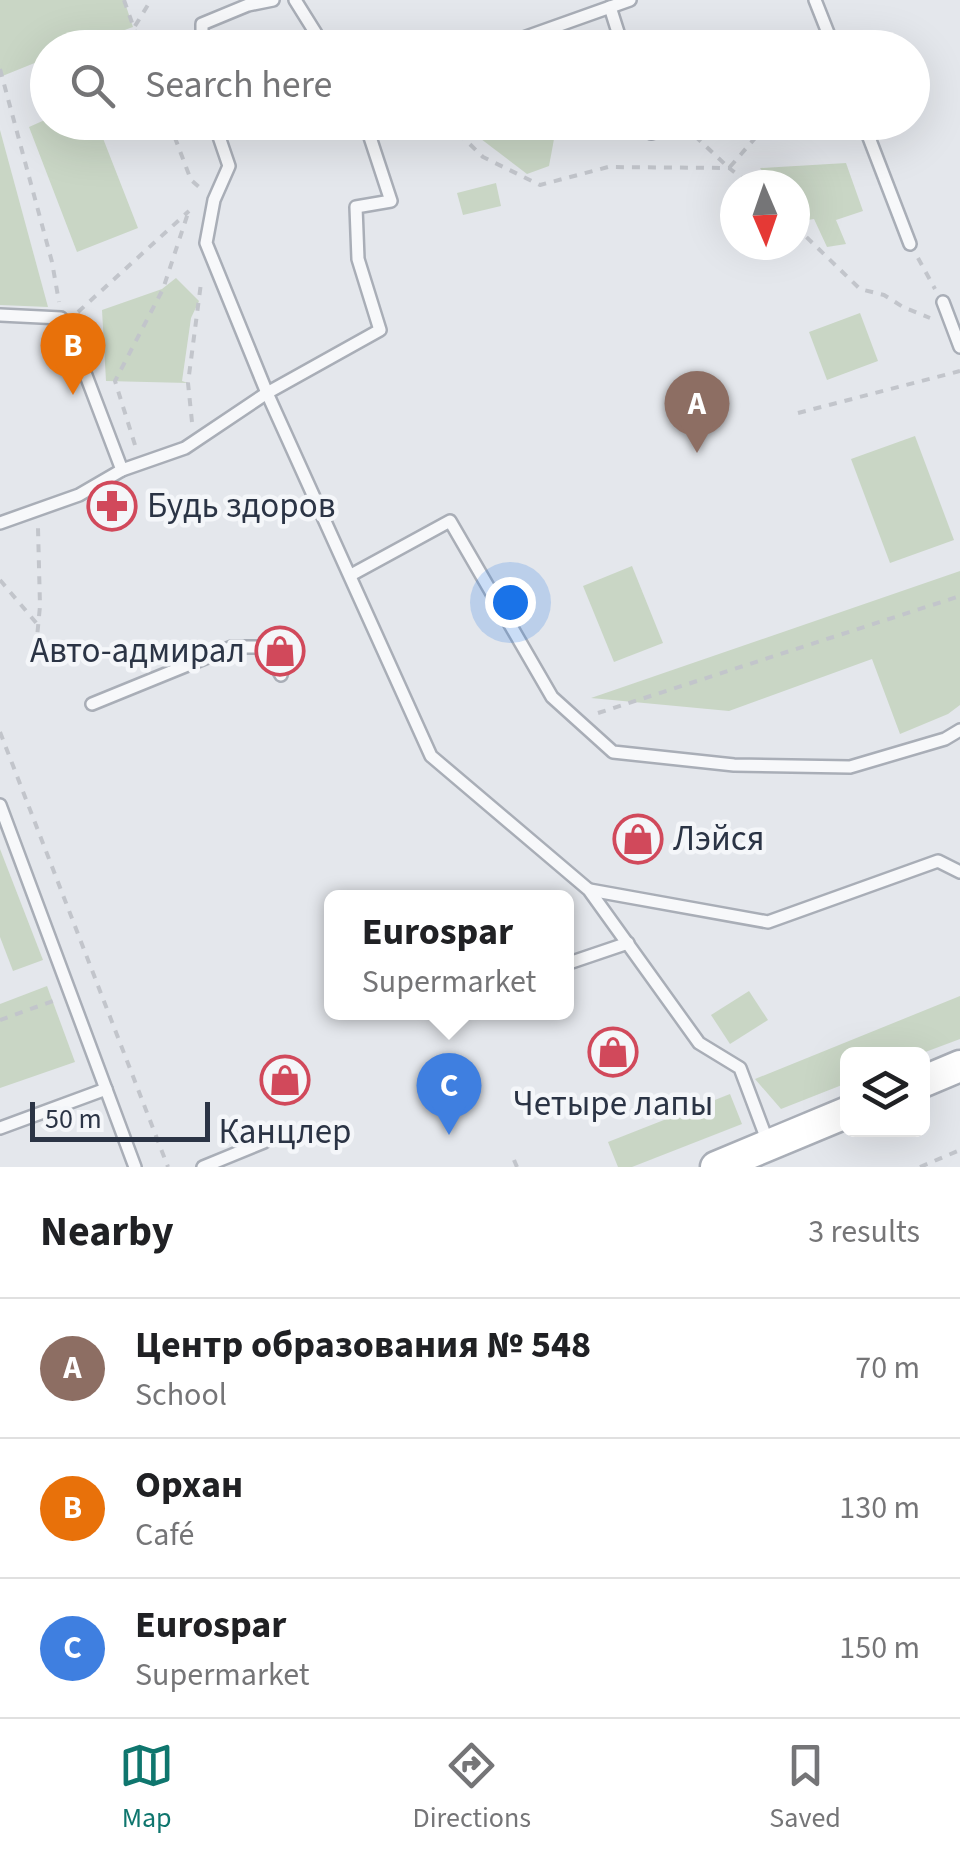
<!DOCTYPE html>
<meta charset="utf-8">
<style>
:root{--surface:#fff;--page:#f2f2f2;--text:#202124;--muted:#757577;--line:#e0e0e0;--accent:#0f766e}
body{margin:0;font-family:"Source Sans 3",sans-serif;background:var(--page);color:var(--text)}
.controls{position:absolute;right:30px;bottom:30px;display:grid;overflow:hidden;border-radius:15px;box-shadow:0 10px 40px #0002}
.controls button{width:90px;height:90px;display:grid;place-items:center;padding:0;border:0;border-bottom:2px solid var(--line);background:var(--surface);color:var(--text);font:50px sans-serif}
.compass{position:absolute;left:720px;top:170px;width:90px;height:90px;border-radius:50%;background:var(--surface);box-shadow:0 10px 40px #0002;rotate:178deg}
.scale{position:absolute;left:30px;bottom:25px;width:180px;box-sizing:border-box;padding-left:10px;border:5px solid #2b3445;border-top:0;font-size:28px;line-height:35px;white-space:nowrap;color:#2b3445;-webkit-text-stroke:8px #f4f6f9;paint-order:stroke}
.you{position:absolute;left:510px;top:602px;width:35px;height:35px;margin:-25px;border:8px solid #fff;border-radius:50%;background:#1a73e8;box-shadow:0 0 0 15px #1a73e833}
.badge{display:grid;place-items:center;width:65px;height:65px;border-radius:50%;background:var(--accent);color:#fff;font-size:32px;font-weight:700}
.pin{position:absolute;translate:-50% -82px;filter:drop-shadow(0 2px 5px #0008)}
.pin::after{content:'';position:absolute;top:52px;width:35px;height:30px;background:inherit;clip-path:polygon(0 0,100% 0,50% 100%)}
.popup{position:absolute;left:324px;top:890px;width:250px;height:130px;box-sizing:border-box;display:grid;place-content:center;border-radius:15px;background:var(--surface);filter:drop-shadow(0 2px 8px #0005);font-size:32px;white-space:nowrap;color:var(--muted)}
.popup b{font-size:38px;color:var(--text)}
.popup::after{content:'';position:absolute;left:50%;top:100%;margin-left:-20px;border:20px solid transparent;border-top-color:var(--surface)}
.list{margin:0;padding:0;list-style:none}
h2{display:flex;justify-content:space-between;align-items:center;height:130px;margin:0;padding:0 40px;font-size:42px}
h2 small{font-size:32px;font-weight:400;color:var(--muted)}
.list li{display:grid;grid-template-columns:65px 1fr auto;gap:30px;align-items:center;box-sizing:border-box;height:140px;padding:0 40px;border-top:2px solid var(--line)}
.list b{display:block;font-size:38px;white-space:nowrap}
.list p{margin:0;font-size:32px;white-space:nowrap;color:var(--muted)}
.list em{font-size:32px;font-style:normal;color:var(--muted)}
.icon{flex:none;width:55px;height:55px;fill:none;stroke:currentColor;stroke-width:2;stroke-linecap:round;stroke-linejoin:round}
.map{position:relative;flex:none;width:960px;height:1167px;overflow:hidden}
.search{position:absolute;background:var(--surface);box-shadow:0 10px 40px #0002;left:30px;right:30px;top:30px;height:110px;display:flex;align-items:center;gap:25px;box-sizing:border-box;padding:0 35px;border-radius:55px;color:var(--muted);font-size:38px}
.sheet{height:550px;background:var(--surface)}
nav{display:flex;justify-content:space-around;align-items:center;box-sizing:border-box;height:140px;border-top:2px solid var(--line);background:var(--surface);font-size:28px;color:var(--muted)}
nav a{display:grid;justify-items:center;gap:5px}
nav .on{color:var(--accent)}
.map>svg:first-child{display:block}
.green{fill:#c9d6c5}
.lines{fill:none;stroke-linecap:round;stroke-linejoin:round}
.lane-casing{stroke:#a9aeb7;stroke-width:16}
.secondary-casing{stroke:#a9aeb7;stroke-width:35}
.path{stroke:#c2c5cb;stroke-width:4;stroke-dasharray:8 8;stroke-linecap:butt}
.lane{stroke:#f7f8fa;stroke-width:11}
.secondary{stroke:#fff;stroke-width:30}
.labels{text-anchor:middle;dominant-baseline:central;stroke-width:9;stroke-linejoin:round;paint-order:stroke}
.poi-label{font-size:35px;fill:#2b3445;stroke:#f4f6f9;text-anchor:start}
</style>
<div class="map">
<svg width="960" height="1167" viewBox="0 0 960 1167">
<rect width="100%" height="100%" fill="#e4e7ec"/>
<g class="green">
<path d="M 0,0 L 124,0 L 133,27 L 77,47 L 48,48 L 47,58 L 0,77 Z"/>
<path d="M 47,119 L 48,122 L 97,123 L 138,228 L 77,252 L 29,127 Z"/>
<path d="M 460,123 L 557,123 L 549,166 L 527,174 Z"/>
<path d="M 0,130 L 48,307 L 0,305 Z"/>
<path d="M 846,163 L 863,211 L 836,220 L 846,244 L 827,247 L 814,219 L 802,221 L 795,213 L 795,185 L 773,185 L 760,168 Z"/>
<path d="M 496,183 L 501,206 L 463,215 L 457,193 Z"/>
<path d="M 176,278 L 199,301 L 191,318 L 182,381 L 188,383 L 106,381 L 102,310 L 162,289 Z"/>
<path d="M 860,313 L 878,361 L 827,380 L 809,332 Z"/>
<path d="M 915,436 L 954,540 L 890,563 L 851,459 Z"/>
<path d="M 632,566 L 663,643 L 614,662 L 583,586 Z"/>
<path d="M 960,571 L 960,705 L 948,714 L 900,734 L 872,659 L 729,711 L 591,698 Z"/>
<path d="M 0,849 L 43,960 L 13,971 L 0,937 Z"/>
<path d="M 47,986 L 75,1062 L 0,1088 L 0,1004 Z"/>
<path d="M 749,991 L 768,1020 L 730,1044 L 711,1015 Z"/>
<path d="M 960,996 L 960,1039 L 920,1054 L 848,1054 L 847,1083 L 781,1109 L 755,1079 Z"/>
<path d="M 730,1094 L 742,1124 L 632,1167 L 618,1167 L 608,1142 Z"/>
</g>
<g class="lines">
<g class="lane-casing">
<g id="lane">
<path d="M 295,0 L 325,48"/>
<path d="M 815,0 L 834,48"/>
<path d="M 610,7 L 623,48"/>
<path d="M 202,48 L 202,24 L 248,5 L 273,0"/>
<path d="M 495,48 L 630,0"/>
<path d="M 214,122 L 229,166 L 214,200 L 206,243 L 267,393 L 431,756 L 589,890 L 699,1043 L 740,1068 L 769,1145"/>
<path d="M 648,122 L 651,133 L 686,122"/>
<path d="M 863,122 L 910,244"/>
<path d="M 943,302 L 960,347"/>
<path d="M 0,315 L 61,318 L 71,336 L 122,470"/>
<path d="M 0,523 L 79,495 L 122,470 L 185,448 L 267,393 L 380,330 L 358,259 L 356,207 L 391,201 L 365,122"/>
<path d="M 351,575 L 450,521 L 552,697 L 613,752 L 734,765 L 850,767 L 945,739 L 960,730"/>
<path d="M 92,704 L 232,647 L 258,647 L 271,657 L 281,675"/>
<path d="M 0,805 L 135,1167"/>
<path d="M 590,890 L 768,922 L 938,861 L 960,872"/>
<path d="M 566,964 L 628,943"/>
<path d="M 0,1128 L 106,1089"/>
<path d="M 203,1167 L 264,1142"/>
</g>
</g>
<g class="secondary-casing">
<g id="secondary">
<path d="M 922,1082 L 960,1066"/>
<path d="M 716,1167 L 848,1112"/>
</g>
</g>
<g class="path">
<path d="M 124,0 L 141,48"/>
<path d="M 135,26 L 151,0"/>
<path d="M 0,69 L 52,262 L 59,302"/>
<path d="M 169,122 L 191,180 L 199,187"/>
<path d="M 447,122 L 483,157 L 540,185 L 608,167 L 729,168 L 751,185"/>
<path d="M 695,136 L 729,168 L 769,122"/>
<path d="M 795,226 L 860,289 L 884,295 L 903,307 L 930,318"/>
<path d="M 918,258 L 935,289"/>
<path d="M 78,312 L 189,211"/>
<path d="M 798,413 L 960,371"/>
<path d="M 192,422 L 188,383 L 201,283"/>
<path d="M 135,445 L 115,381 L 163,289 L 189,210"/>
<path d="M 0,580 L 38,625"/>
<path d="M 36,648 L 40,606 L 38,528"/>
<path d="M 598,713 L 960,596"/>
<path d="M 0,732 L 168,1167"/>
<path d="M 0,1020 L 53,1001"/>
<path d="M 514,1160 L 517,1167"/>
<path d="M 920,1167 L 960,1150"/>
</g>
<use href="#lane" class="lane"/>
<use href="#secondary" class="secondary"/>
</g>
<defs>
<g id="pharmacy-ring" transform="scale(2.5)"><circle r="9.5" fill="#f4f6f9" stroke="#d1495b" stroke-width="1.5"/><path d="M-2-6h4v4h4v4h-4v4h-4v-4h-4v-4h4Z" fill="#d1495b"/></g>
<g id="shop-ring" transform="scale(2.5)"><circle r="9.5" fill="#f4f6f9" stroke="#d1495b" stroke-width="1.5"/><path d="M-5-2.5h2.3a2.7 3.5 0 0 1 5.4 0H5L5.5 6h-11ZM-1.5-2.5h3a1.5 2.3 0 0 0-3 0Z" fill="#d1495b"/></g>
</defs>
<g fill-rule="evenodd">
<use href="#pharmacy-ring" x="112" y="506"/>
<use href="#shop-ring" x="280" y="651"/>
<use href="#shop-ring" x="638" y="839"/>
<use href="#shop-ring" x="613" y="1052"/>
<use href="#shop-ring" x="285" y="1080"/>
</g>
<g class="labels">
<g class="poi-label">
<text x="147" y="506">Будь здоров</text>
<text x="245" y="651" text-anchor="end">Авто-адмирал</text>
<text x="673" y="839">Лэйся</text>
<text x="613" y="1104" text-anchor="middle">Четыре лапы</text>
<text x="285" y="1132" text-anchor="middle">Канцлер</text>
</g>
</g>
</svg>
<div class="controls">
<button><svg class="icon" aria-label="layers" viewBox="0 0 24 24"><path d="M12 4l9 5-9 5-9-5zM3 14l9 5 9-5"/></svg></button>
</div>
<svg class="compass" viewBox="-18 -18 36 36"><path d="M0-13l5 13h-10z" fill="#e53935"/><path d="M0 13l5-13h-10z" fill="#757577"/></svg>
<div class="scale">50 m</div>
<div class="you"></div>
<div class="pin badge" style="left:697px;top:453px;background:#8d6e63">A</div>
<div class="pin badge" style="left:73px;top:395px;background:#e8710a">B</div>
<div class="pin badge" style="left:449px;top:1135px;background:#3f7fe0">C</div>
<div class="popup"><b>Eurospar</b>Supermarket</div>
<div class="search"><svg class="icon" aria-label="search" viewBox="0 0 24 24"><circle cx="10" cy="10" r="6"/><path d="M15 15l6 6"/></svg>Search here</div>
</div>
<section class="sheet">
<h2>Nearby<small>3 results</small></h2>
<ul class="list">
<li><span class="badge" style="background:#8d6e63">A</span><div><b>Центр образования № 548</b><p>School</p></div><em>70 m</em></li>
<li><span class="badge" style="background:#e8710a">B</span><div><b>Орхан</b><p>Café</p></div><em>130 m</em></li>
<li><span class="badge" style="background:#3f7fe0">C</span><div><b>Eurospar</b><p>Supermarket</p></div><em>150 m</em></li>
</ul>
</section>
<nav>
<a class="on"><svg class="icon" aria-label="map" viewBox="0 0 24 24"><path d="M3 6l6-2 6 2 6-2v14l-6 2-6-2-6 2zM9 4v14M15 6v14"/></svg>Map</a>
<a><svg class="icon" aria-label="directions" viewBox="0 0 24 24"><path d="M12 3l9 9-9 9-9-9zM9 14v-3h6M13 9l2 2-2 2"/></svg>Directions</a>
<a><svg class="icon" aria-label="saved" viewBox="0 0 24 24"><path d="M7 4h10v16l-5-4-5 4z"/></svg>Saved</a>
</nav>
